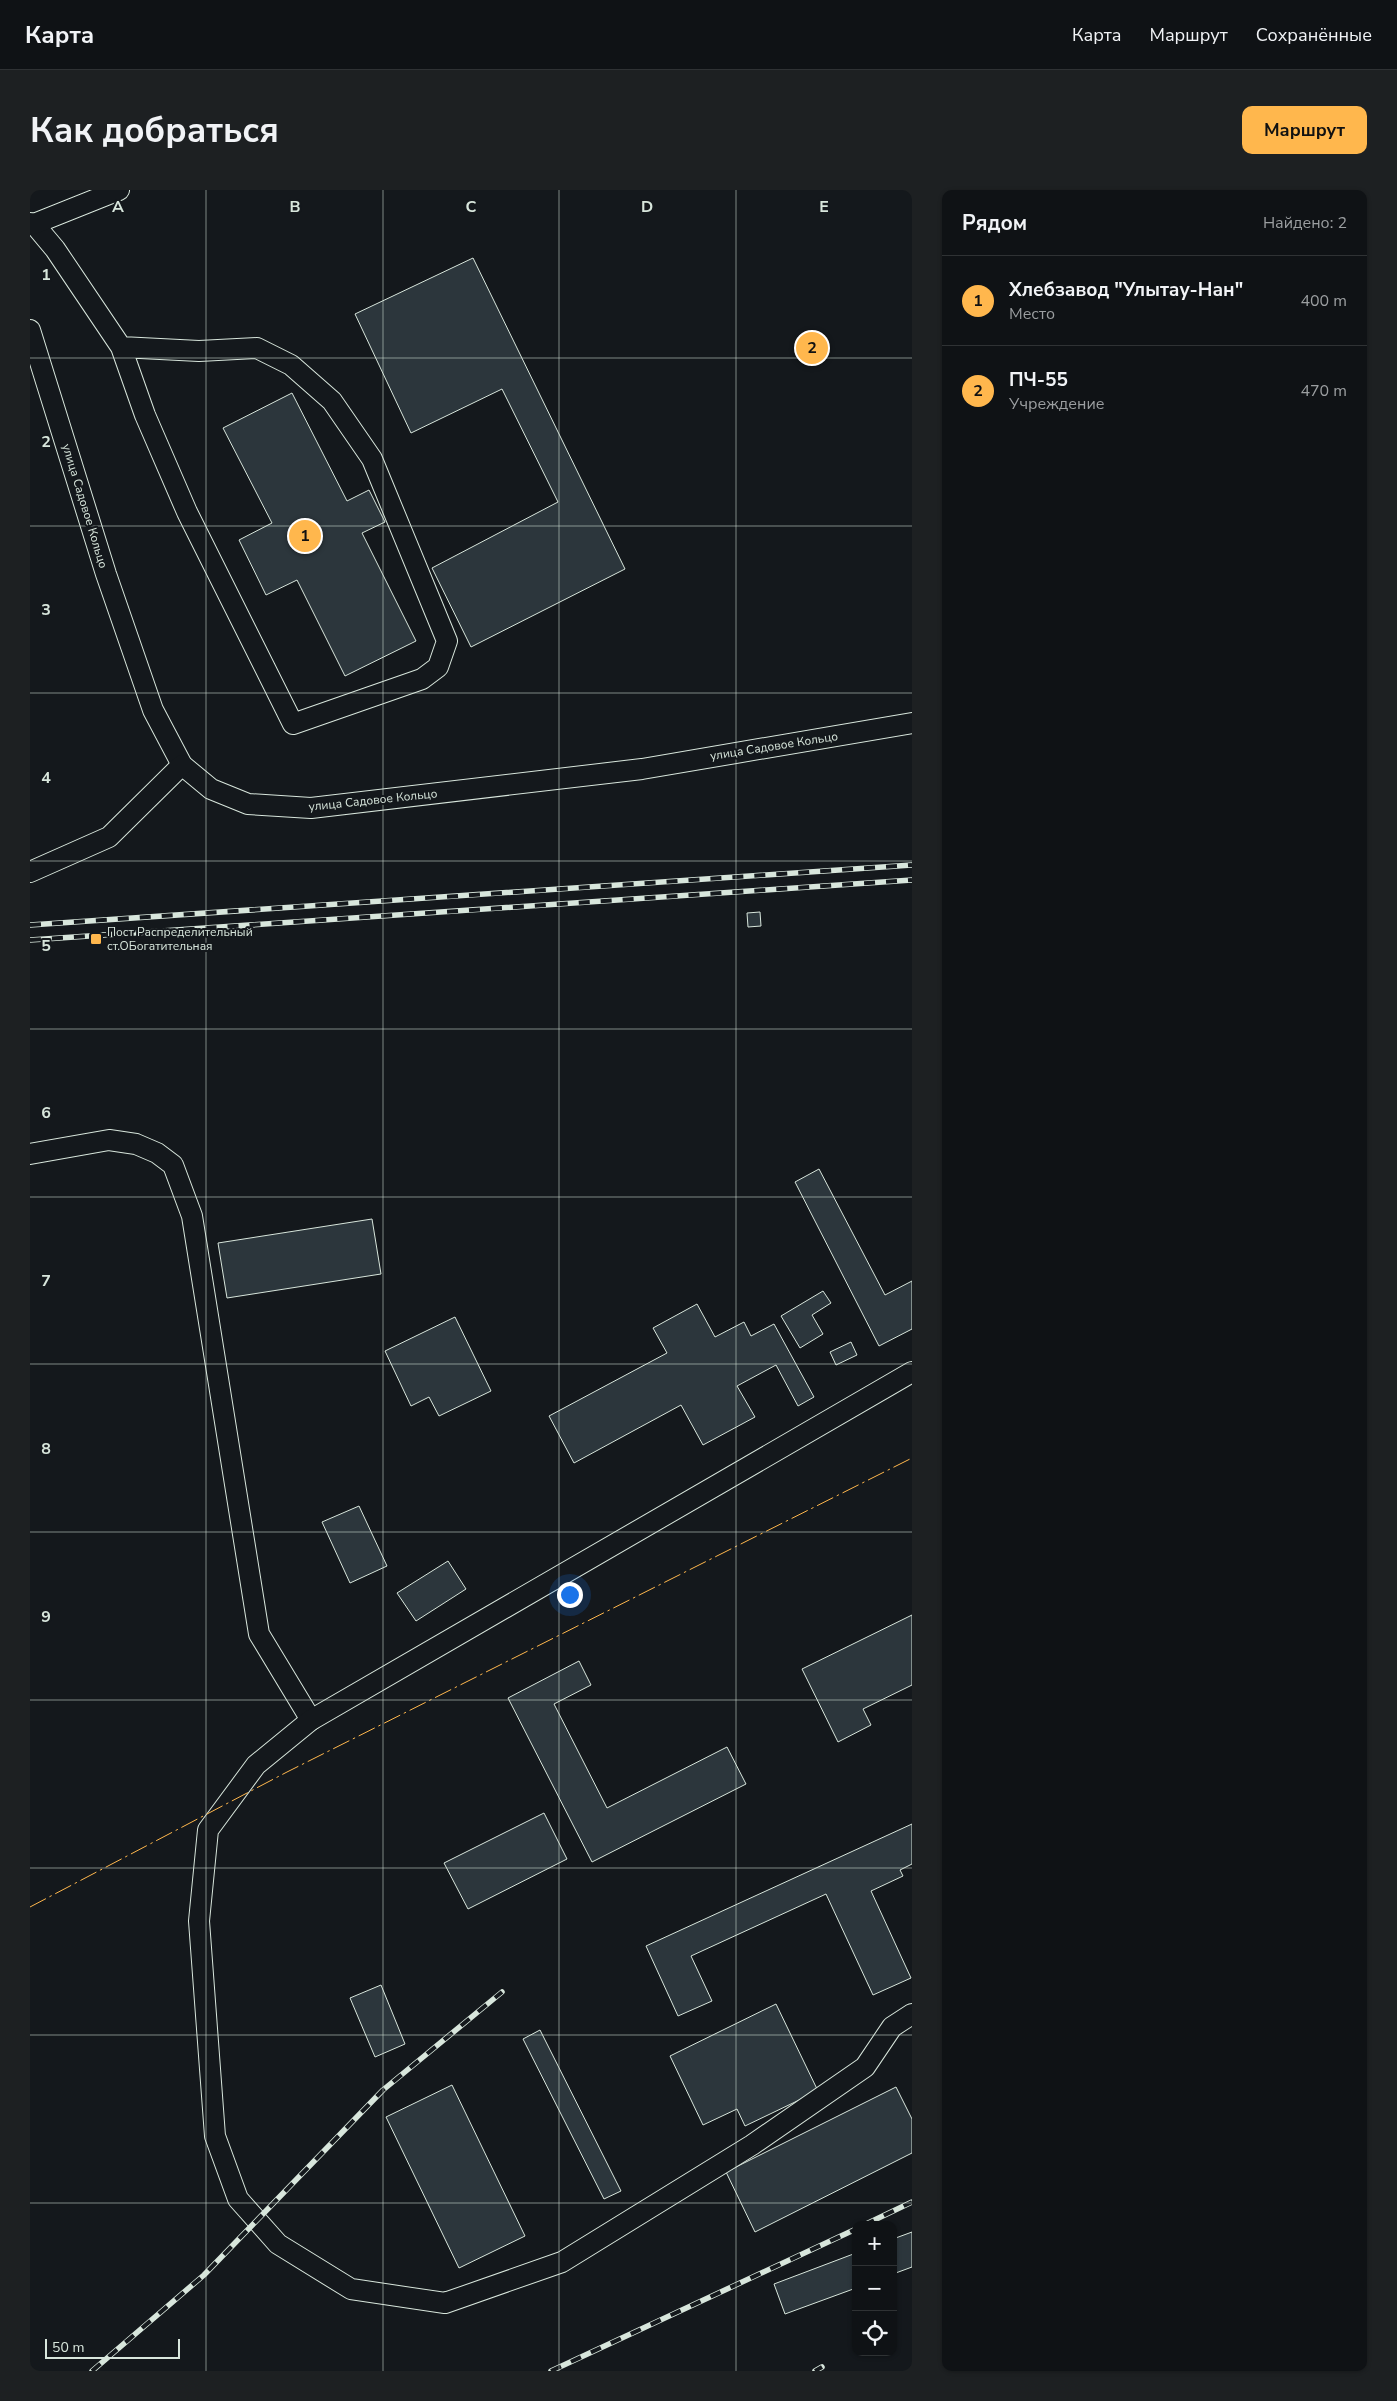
<!DOCTYPE html>
<html lang="ru">
<meta charset="utf-8">
<style>
:root{--surface:#0f1215;--page:#1d2022;--text:#f1f3f6;--muted:#9b9ea0;--line:#2f3234;--accent:#ffb74d}
body{margin:0;font-family:"Nunito Sans",sans-serif;background:var(--page);color:var(--text)}
.controls{position:absolute;right:15px;bottom:15px;display:grid;overflow:hidden;border-radius:10px;box-shadow:0 1px 4px #0004}
.controls button{width:45px;height:45px;display:grid;place-items:center;padding:0;border:0;border-bottom:1px solid var(--line);background:var(--surface);color:var(--text);font:25px sans-serif}
.scale{position:absolute;left:15px;bottom:12px;width:135px;box-sizing:border-box;padding-left:5px;border:2px solid #d8e6dc;border-top:0;font-size:14px;line-height:18px;white-space:nowrap;color:#d8e6dc;-webkit-text-stroke:4px #14181c;paint-order:stroke}
.you{position:absolute;left:539px;top:1404px;width:18px;height:18px;margin:-12px;border:4px solid #fff;border-radius:50%;background:#1a73e8;box-shadow:0 0 0 8px #1a73e833}
.badge{display:grid;place-items:center;width:32px;height:32px;border-radius:50%;background:var(--accent);color:#111;font-size:16px;font-weight:700}
.pin{position:absolute;translate:-50% -50%;border:2px solid #fff;box-shadow:0 1px 5px #0006}
.list{margin:0;padding:0;list-style:none}
h2{display:flex;justify-content:space-between;align-items:center;height:65px;margin:0;padding:0 20px;font-size:21px}
h2 small{font-size:16px;font-weight:400;color:var(--muted)}
.list li{display:grid;grid-template-columns:32px 1fr auto;gap:15px;align-items:center;box-sizing:border-box;height:90px;padding:0 20px;border-top:1px solid var(--line)}
.list b{display:block;font-size:19px;white-space:nowrap}
.list p{margin:0;font-size:16px;white-space:nowrap;color:var(--muted)}
.list em{font-size:16px;font-style:normal;color:var(--muted)}
.icon{flex:none;width:28px;height:28px;fill:none;stroke:currentColor;stroke-width:2;stroke-linecap:round;stroke-linejoin:round}
.map{position:relative;flex:none;width:882px;height:2181px;overflow:hidden;border-radius:10px}
header{display:flex;align-items:center;gap:30px;box-sizing:border-box;height:70px;padding:0 25px;background:var(--surface);border-bottom:1px solid var(--line)}
header strong{font-size:24px}
nav{display:flex;gap:28px;margin-inline-start:auto;font-size:18px}
.intro{display:flex;align-items:center;justify-content:space-between;box-sizing:border-box;height:120px;padding:0 30px}
h1{margin:0;font-size:35px}
.button{padding:12px 22px;border-radius:10px;background:var(--accent);color:#111;font-size:18px;font-weight:700}
main{display:flex;gap:30px;padding:0 30px}
aside{flex:1;background:var(--surface);border-radius:10px;box-shadow:0 1px 4px #0004}
.map>svg:first-child{display:block}
.building{fill:#2c363c;stroke:#d8e6dc}
.lines{fill:none;stroke-linecap:round;stroke-linejoin:round}
.minor-casing{stroke:#d8e6dc;stroke-width:22}
.minor{stroke:#14181c;stroke-width:20}
.rail-casing{stroke:#d8e6dc;stroke-width:5.5}
.rail{stroke:#14181c;stroke-width:4;stroke-dasharray:11;stroke-linecap:butt}
.power{stroke:#ffb74d;stroke-width:1;stroke-dasharray:18 4 2.5 4;stroke-linecap:butt}
.grid{fill:none;stroke:#d8e6dc;stroke-width:1;stroke-opacity:0.55}
.poi-dot{fill:#ffb74d;stroke:#14181c;stroke-width:2}
.labels{text-anchor:middle;dominant-baseline:central;stroke-width:4;stroke-linejoin:round;paint-order:stroke}
.street-label{font-size:12px;fill:#d8e6dc;stroke:#14181c}
.poi-label{font-size:12px;fill:#d8e6dc;stroke:#14181c;text-anchor:start}
.grid-label{font-size:16px;text-anchor:middle;font-weight:bold;fill:#d8e6dc;stroke:#14181c;stroke-width:4;stroke-linejoin:round;paint-order:stroke}
</style>
<header>
<strong>Карта</strong>
<nav><a>Карта</a><a>Маршрут</a><a>Сохранённые</a></nav>
</header>
<div class="intro"><h1>Как добраться</h1><a class="button">Маршрут</a></div>
<main>
<div class="map">
<svg width="882" height="2181" viewBox="0 0 882 2181">
<rect width="100%" height="100%" fill="#14181c"/>
<g class="building">
<path d="M 443,68 L 595,379 L 441,457 L 402,378 L 528,312 L 472,199 L 381,243 L 325,124 Z"/>
<path d="M 262,203 L 317,311 L 339,300 L 355,332 L 332,343 L 386,451 L 315,486 L 267,390 L 236,405 L 209,350 L 242,333 L 193,238 Z"/>
<path d="M 730,722 L 731,736 L 718,737 L 717,723 Z"/>
<path d="M 789,979 L 855,1105 L 882,1091 L 882,1139 L 849,1156 L 765,992 Z"/>
<path d="M 342,1029 L 351,1084 L 197,1108 L 188,1053 Z"/>
<path d="M 793,1101 L 801,1113 L 782,1125 L 793,1144 L 770,1158 L 751,1126 Z"/>
<path d="M 667,1114 L 685,1147 L 714,1132 L 721,1146 L 744,1134 L 784,1207 L 768,1216 L 746,1175 L 707,1196 L 725,1227 L 673,1255 L 651,1215 L 544,1273 L 519,1226 L 637,1163 L 623,1138 Z"/>
<path d="M 425,1127 L 461,1201 L 409,1226 L 399,1207 L 381,1216 L 355,1161 Z"/>
<path d="M 821,1152 L 827,1165 L 806,1175 L 800,1162 Z"/>
<path d="M 329,1316 L 357,1376 L 320,1393 L 292,1332 Z"/>
<path d="M 418,1371 L 436,1399 L 386,1431 L 367,1403 Z"/>
<path d="M 882,1425 L 882,1495 L 833,1519 L 841,1535 L 808,1552 L 772,1479 Z"/>
<path d="M 549,1471 L 561,1495 L 524,1514 L 577,1618 L 697,1557 L 716,1594 L 562,1672 L 478,1508 Z"/>
<path d="M 514,1623 L 537,1669 L 438,1719 L 414,1673 Z"/>
<path d="M 882,1634 L 882,1674 L 870,1680 L 873,1686 L 841,1701 L 881,1788 L 843,1805 L 796,1704 L 661,1766 L 682,1811 L 648,1826 L 616,1756 Z"/>
<path d="M 351,1795 L 375,1854 L 345,1867 L 320,1808 Z"/>
<path d="M 746,1814 L 788,1901 L 715,1936 L 707,1919 L 673,1935 L 640,1866 Z"/>
<path d="M 510,1840 L 591,2001 L 574,2009 L 493,1849 Z"/>
<path d="M 422,1895 L 495,2046 L 429,2078 L 356,1927 Z"/>
<path d="M 866,1897 L 882,1929 L 882,1963 L 725,2042 L 696,1982 Z"/>
<path d="M 882,2042 L 882,2077 L 863,2084 L 863,2049 Z"/>
<path d="M 826,2063 L 826,2098 L 755,2124 L 744,2094 Z"/>
</g>
<g class="lines">
<g class="minor-casing">
<g id="minor">
<path d="M 0,33 L 4,34 L 25,59 L 91,157 L 115,225 L 157,322 L 263,534 L 392,489 L 408,477 L 417,451 L 342,269 L 302,211 L 261,175 L 227,158 L 169,161 L 91,157"/>
<path d="M 4,34 L 89,0"/>
<path d="M 0,140 L 76,384 L 123,520 L 152,575 L 181,599 L 218,614 L 281,618 L 612,579 L 882,533"/>
<path d="M 0,682 L 79,647 L 152,575"/>
<path d="M 0,964 L 79,950 L 106,954 L 127,963 L 143,975 L 162,1026 L 229,1444 L 281,1530"/>
<path d="M 882,1182 L 281,1530 L 226,1575 L 178,1640 L 169,1731 L 185,1946 L 208,2009 L 248,2054 L 321,2099 L 415,2113 L 532,2072 L 722,1955 L 835,1877 L 862,1837 L 882,1824"/>
</g>
</g>
<use href="#minor" class="minor"/>
<g class="rail-casing">
<g id="rail">
<path d="M 0,735 L 882,675"/>
<path d="M 0,750 L 882,690"/>
<path d="M 834,2035 L 882,2012"/>
<path d="M 62,2181 L 174,2085 L 353,1900 L 472,1802"/>
<path d="M 521,2181 L 826,2039"/>
<path d="M 785,2181 L 792,2177"/>
</g>
</g>
<use href="#rail" class="rail"/>
<path class="power" d="M 0,1717 L 257,1582 L 882,1268"/>
</g>
<path class="grid" d="M 176,0 L 176,2181M 353,0 L 353,2181M 529,0 L 529,2181M 706,0 L 706,2181M 0,168 L 882,168M 0,336 L 882,336M 0,503 L 882,503M 0,671 L 882,671M 0,839 L 882,839M 0,1007 L 882,1007M 0,1174 L 882,1174M 0,1342 L 882,1342M 0,1510 L 882,1510M 0,1678 L 882,1678M 0,1845 L 882,1845M 0,2013 L 882,2013"/>
<rect class="poi-dot" x="60" y="743" width="12" height="12" rx="2.5"/>
<g class="labels">
<g class="street-label">
<text transform="translate(55 316) rotate(73)">улица Садовое Кольцо</text>
<text transform="translate(744 556) rotate(-9)">улица Садовое Кольцо</text>
<text transform="translate(343 610) rotate(-6)">улица Садовое Кольцо</text>
</g>
<g class="poi-label">
<text x="77" y="742">Пост Распределительный<tspan x="77" dy="14">ст.ОБогатительная</tspan></text>
</g>
</g>
<g class="grid-label">
<text x="88" y="22">A</text>
<text x="265" y="22">B</text>
<text x="441" y="22">C</text>
<text x="617" y="22">D</text>
<text x="794" y="22">E</text>
<text x="16" y="90">1</text>
<text x="16" y="257">2</text>
<text x="16" y="425">3</text>
<text x="16" y="593">4</text>
<text x="16" y="761">5</text>
<text x="16" y="928">6</text>
<text x="16" y="1096">7</text>
<text x="16" y="1264">8</text>
<text x="16" y="1432">9</text>
</g>
</svg>
<div class="controls">
<button>+</button>
<button>−</button>
<button><svg class="icon" aria-label="locate" viewBox="0 0 24 24"><circle cx="12" cy="12" r="6"/><path d="M12 2v4M12 18v4M2 12h4M18 12h4"/></svg></button>
</div>
<div class="scale">50 m</div>
<div class="you"></div>
<div class="pin badge" style="left:275px;top:346px">1</div>
<div class="pin badge" style="left:782px;top:158px">2</div>
</div>
<aside>
<h2>Рядом<small>Найдено: 2</small></h2>
<ul class="list">
<li><span class="badge">1</span><div><b>Хлебзавод &quot;Улытау-Нан&quot;</b><p>Место</p></div><em>400 m</em></li>
<li><span class="badge">2</span><div><b>ПЧ-55</b><p>Учреждение</p></div><em>470 m</em></li>
</ul>
</aside>
</main>
